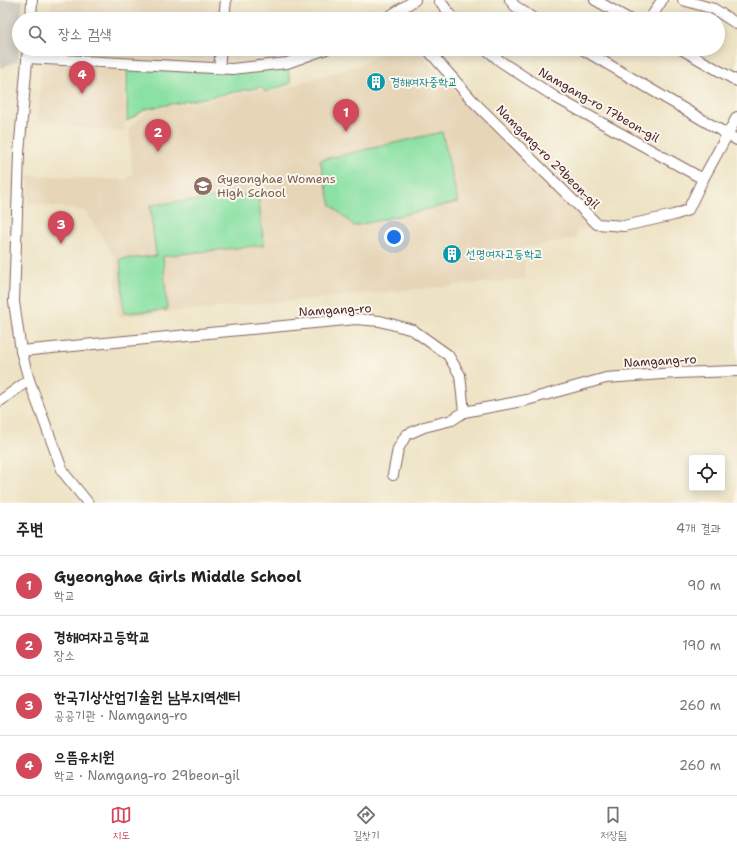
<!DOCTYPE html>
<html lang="ko">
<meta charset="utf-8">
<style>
:root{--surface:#fff;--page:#f6f6f6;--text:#222;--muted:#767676;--line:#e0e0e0;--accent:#d1495b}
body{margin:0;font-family:"Shantell Sans","Poor Story",sans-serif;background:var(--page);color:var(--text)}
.controls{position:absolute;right:12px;bottom:12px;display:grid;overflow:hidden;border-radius:4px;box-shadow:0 2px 10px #0003}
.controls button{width:36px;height:36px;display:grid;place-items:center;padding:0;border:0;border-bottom:1px solid var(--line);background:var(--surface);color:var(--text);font:20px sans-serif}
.you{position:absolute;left:394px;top:237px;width:14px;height:14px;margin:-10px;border:3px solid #fff;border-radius:50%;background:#1a73e8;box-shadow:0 0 0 6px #1a73e833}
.badge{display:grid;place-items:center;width:26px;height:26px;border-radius:50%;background:var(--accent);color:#fff;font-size:13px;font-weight:700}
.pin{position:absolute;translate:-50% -33px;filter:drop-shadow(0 1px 2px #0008)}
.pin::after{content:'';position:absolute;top:21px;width:14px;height:12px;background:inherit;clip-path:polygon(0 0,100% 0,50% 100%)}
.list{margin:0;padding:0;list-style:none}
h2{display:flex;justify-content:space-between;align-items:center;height:52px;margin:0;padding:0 16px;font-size:17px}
h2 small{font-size:13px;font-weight:400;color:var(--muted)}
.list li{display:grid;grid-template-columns:26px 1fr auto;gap:12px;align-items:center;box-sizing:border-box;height:60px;padding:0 16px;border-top:1px solid var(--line)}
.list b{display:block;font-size:15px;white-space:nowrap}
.list p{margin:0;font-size:13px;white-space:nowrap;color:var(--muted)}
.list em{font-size:13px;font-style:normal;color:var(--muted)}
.icon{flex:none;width:22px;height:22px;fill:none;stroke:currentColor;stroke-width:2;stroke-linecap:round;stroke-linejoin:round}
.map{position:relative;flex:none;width:737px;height:503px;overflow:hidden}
.search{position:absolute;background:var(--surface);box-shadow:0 2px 10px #0003;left:12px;right:12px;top:12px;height:44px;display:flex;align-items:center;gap:10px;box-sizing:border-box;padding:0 14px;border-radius:22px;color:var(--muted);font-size:15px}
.sheet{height:292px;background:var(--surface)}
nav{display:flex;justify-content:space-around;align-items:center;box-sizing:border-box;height:56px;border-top:1px solid var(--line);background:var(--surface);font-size:11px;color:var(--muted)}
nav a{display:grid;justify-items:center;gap:2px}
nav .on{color:var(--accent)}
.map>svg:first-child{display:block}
.built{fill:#e6d5b7}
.industrial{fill:#c9c3b8}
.green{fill:#8be1a4;stroke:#6a8068}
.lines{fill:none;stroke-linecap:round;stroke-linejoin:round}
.minor-casing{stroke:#836461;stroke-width:12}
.minor{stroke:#fff;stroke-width:10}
.labels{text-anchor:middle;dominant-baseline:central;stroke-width:4;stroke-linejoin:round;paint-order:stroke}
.culture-label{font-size:12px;fill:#0d838f;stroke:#fbf7ec;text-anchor:start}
.street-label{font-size:12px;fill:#4a1f2b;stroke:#fbf7ec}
.education-label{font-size:12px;fill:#785e54;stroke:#fbf7ec;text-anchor:start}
</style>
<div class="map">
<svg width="737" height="503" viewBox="0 0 737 503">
<rect width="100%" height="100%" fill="#fbf7ec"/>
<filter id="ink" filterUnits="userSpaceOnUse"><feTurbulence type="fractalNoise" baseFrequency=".025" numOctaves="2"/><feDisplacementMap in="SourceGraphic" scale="8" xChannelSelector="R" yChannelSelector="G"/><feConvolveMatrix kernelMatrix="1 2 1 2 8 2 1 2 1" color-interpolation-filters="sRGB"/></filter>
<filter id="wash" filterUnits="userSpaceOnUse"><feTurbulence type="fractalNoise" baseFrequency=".012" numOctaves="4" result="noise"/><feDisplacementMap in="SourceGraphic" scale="16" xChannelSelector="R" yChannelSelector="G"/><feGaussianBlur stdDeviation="0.9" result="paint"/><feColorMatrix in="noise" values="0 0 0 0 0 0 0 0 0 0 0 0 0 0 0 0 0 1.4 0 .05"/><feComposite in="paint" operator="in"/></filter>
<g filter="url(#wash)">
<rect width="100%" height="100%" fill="#ede3c4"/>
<g class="built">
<path d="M 52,0 L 224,0 L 222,19 L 50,19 Z"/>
<path d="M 48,49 L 218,49 L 217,61 L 48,50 Z"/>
<path d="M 386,49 L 418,49 L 426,61 L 592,228 L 577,230 L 576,239 L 522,248 L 526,279 L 118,317 L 115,257 L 85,211 L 28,203 L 29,175 L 126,180 L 132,174 L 129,127 L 148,111 L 263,89 L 265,94 L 364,63 Z"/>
<path d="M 42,63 L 124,67 L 125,132 L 38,121 Z"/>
</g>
<path class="industrial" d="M 0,0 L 23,0 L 21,19 L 19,19 L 18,61 L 0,68 Z"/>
<g class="green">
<path d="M 127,66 L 219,72 L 288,69 L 291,83 L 265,92 L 262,87 L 146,109 L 127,121 Z"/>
<path d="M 442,132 L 458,202 L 354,226 L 331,205 L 320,160 Z"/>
<path d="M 258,193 L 264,245 L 163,256 L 167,310 L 124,313 L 120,259 L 156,256 L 150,205 Z"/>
</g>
</g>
<g filter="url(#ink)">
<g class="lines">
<g class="minor-casing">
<g id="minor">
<path d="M 439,0 L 454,19"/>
<path d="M 510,0 L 515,6 L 534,19"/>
<path d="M 595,0 L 629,19"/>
<path d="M 683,0 L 714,9 L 737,24"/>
<path d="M 31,19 L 32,0"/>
<path d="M 224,19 L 226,0"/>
<path d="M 385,19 L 415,0"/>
<path d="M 650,19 L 662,0"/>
<path d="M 427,49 L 473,101 L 597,224 L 624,226 L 674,215 L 688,210 L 703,179 L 737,117"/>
<path d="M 486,49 L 500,61 L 555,97 L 703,179"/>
<path d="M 582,49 L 737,140"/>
<path d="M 681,49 L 737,81"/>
<path d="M 27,58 L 232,69 L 287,63 L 326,49"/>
<path d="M 219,68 L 221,49"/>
<path d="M 21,351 L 356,319 L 380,321 L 413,330 L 448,355 L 460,375 L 464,412 L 527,400 L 606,378 L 676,373 L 737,371"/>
<path d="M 29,380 L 63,472 L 88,503"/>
<path d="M 0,401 L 29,380 L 21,351 L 14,302 L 19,153 L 28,49"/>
<path d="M 393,475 L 398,449 L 406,435 L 424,427 L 452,420 L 464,412"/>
</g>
</g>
<use href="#minor" class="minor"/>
</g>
</g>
<defs>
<g id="building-disc" transform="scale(1)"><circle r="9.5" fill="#0f9aa8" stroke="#fbf7ec"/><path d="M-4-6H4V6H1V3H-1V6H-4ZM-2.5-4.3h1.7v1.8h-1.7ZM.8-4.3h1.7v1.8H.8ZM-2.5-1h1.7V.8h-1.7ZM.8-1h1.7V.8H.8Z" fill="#fff"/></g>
<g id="school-disc" transform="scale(1)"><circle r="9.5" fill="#8d6e63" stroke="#fbf7ec"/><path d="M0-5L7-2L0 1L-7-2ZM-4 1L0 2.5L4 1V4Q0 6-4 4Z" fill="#fff"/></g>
</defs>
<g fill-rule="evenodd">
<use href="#building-disc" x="376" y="82"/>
<use href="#school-disc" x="203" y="186"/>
<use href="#building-disc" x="452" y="254"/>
</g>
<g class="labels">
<g class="culture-label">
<text x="390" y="82">경해여자중학교</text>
<text x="466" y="254">선명여자고등학교</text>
</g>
<g class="street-label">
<text transform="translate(599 105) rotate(30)">Namgang-ro 17beon-gil</text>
<text transform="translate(548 157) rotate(45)">Namgang-ro 29beon-gil</text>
<text transform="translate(335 310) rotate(-3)">Namgang-ro</text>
<text transform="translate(660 361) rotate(-3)">Namgang-ro</text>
</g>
<g class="education-label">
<text x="217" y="179">Gyeonghae Womens<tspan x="217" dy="14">High School</tspan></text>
</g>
</g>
</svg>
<div class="controls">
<button><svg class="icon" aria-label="locate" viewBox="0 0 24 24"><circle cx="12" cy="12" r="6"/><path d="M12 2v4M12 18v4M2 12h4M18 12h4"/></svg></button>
</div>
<div class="you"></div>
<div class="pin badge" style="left:346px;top:132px">1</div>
<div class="pin badge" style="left:158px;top:152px">2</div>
<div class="pin badge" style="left:61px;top:244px">3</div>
<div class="pin badge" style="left:82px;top:94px">4</div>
<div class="search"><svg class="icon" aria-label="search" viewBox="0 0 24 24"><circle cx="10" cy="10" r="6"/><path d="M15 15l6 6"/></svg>장소 검색</div>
</div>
<section class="sheet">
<h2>주변<small>4개 결과</small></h2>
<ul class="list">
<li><span class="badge">1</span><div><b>Gyeonghae Girls Middle School</b><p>학교</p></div><em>90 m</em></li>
<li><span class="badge">2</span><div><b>경해여자고등학교</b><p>장소</p></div><em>190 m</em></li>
<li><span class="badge">3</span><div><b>한국기상산업기술원 남부지역센터</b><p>공공기관 · Namgang-ro</p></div><em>260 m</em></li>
<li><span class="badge">4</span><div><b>으뜸유치원</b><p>학교 · Namgang-ro 29beon-gil</p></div><em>260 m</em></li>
</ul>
</section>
<nav>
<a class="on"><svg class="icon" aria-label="map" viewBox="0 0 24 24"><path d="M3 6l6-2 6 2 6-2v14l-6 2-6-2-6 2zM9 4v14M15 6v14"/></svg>지도</a>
<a><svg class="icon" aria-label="directions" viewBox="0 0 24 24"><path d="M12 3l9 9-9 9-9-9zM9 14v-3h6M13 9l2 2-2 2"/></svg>길찾기</a>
<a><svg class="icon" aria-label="saved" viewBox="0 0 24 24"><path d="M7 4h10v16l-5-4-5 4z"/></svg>저장됨</a>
</nav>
